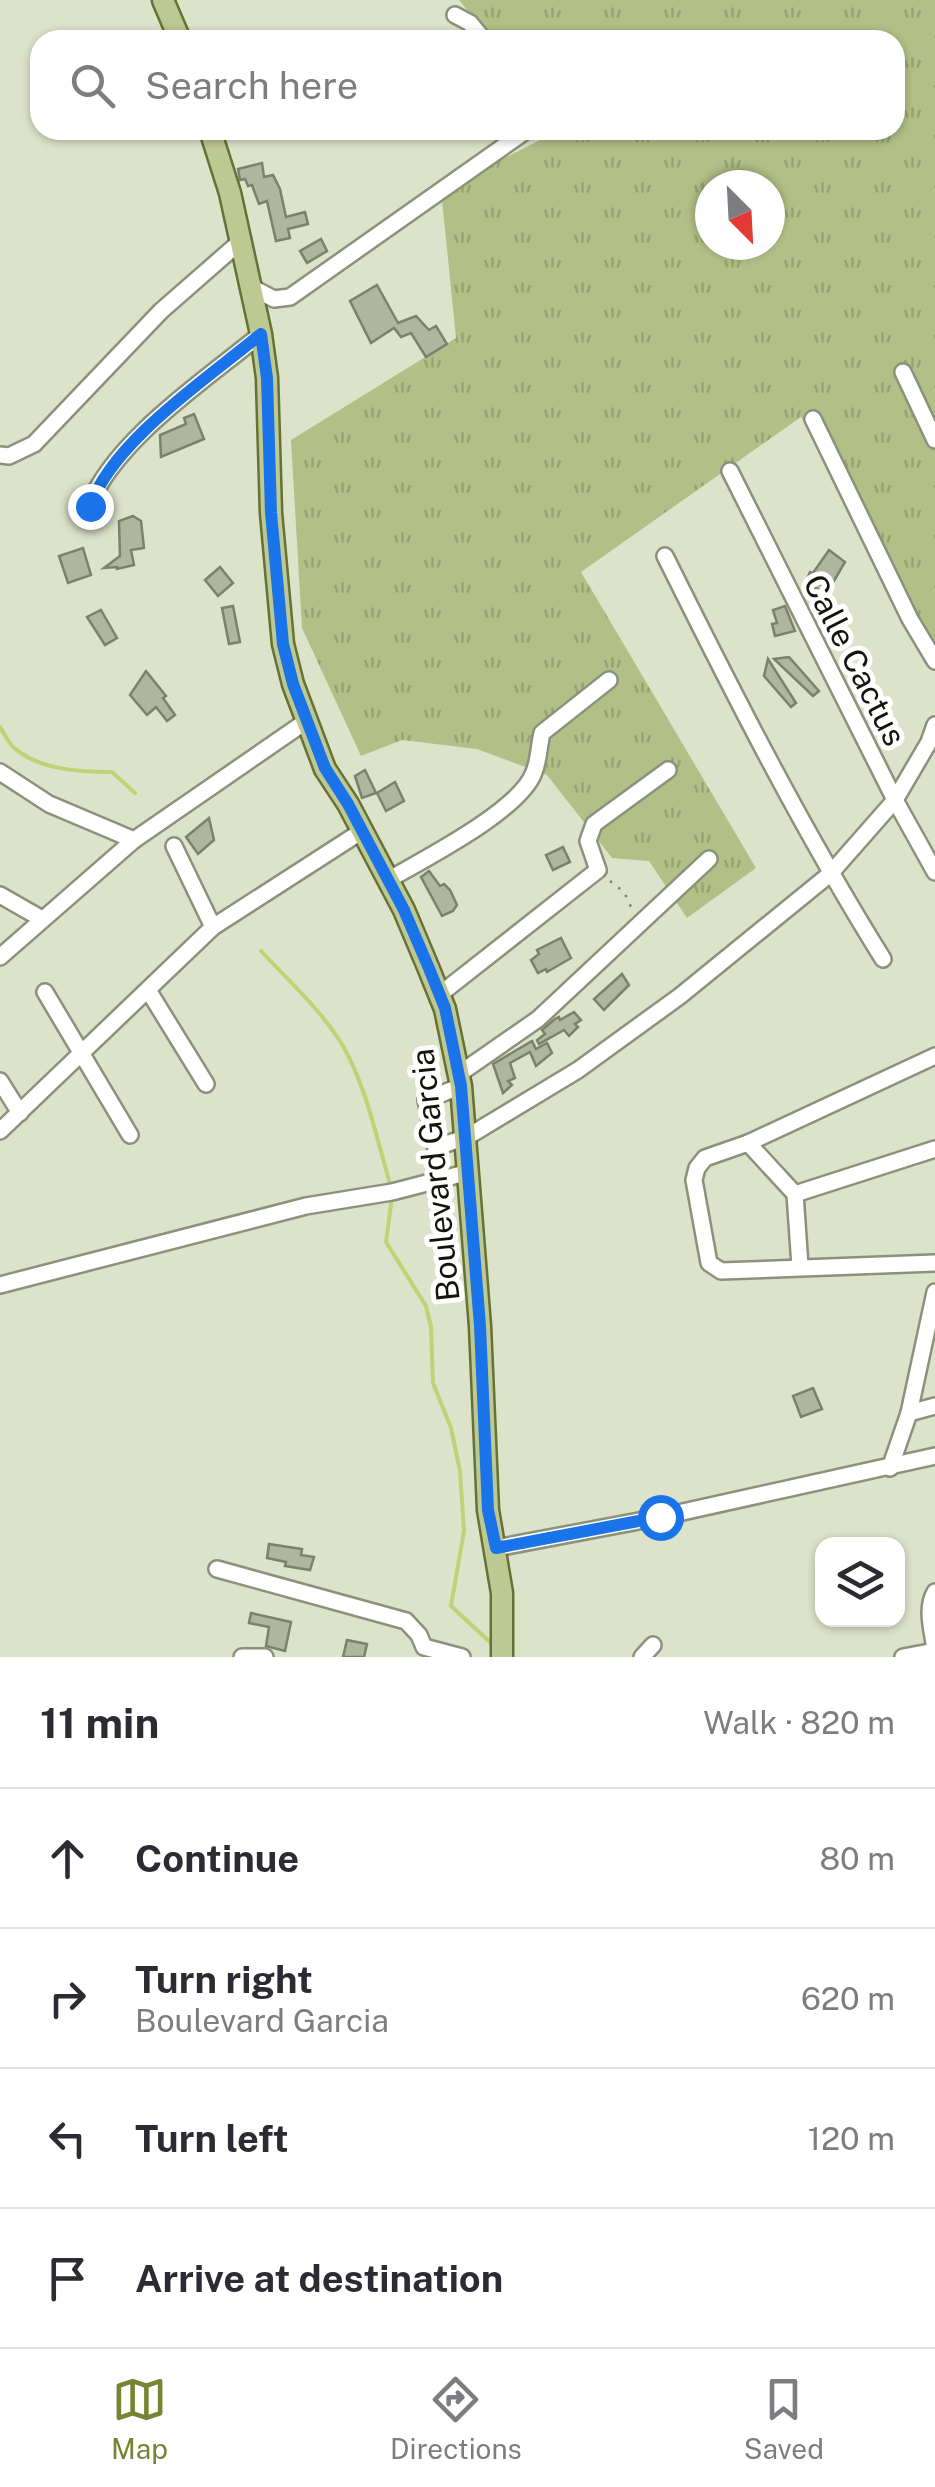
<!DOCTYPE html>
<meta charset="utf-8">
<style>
:root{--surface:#fff;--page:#f2f2f3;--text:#2b2b33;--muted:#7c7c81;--line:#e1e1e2;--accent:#768534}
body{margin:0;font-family:"Public Sans",sans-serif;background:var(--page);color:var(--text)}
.controls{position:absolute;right:30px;bottom:30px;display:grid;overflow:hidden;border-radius:20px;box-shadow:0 2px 8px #0004}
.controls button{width:90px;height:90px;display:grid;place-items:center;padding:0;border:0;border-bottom:2px solid var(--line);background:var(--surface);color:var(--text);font:50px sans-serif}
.compass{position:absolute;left:695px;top:170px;width:90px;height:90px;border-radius:50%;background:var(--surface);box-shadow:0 2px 8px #0004;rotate:156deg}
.stop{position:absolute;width:30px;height:30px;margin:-22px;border:8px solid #1a73e8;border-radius:50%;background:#fff}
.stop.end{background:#1a73e8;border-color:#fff;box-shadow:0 2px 10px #0008}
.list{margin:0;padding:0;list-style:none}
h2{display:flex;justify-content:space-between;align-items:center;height:130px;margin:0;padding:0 40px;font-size:42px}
h2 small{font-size:32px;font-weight:400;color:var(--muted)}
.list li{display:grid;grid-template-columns:65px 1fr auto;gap:30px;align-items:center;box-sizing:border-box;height:140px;padding:0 40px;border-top:2px solid var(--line)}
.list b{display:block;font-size:38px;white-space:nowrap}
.list p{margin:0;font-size:32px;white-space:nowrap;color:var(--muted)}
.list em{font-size:32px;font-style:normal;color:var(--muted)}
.icon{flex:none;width:55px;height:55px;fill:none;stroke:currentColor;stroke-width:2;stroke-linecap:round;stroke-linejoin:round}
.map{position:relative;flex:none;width:935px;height:1657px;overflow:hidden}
.search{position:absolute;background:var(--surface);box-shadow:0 2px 8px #0004;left:30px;right:30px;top:30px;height:110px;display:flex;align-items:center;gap:25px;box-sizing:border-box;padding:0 35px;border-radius:30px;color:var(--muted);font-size:38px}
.sheet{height:690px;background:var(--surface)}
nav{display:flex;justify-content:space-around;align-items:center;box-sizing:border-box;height:140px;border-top:2px solid var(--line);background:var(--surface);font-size:28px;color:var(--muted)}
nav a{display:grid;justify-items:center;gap:5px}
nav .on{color:var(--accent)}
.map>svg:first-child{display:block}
.grass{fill:url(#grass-tufts);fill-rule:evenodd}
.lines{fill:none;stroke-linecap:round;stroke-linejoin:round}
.stream{stroke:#bed276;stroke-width:4}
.building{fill:#afb69d;stroke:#7b816a;stroke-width:2.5}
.minor-casing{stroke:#8b917a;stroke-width:20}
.major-casing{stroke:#657233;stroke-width:25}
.path{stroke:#7c806f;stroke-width:2.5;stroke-dasharray:2.5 8;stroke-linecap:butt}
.minor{stroke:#fff;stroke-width:15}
.major{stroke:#bec892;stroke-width:20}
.route{stroke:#1a73e8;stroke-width:12}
.labels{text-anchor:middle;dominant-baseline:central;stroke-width:10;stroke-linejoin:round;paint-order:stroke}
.street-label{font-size:32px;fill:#12140b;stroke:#fff}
</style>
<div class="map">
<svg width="935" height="1657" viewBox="0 0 935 1657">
<defs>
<pattern id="grass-tufts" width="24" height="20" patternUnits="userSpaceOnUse" patternTransform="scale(2.5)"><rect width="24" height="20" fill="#b2bf86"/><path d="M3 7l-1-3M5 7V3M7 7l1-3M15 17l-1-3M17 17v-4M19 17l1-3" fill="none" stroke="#98a372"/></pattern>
</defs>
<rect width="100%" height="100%" fill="#dde3ca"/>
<path class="grass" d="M 459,0 L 935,0 L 935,665 L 801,417 L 581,572 L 756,868 L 687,918 L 649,861 L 612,858 L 547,775 L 477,749 L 402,740 L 361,756 L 302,628 L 291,440 L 456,338 L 441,190 L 560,130 L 895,130 L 895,40 L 491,40 ZM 710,185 L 770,185 L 770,245 L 710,245 Z"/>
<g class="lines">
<g class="stream">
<path d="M 0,727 C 4,733 8,742 13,747 C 38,770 81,772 112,772 L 135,793"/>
<path d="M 261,951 C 289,981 322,1011 343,1046 C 367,1088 377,1141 391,1187"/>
<path d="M 392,1197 L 386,1242 L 426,1306 L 431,1327 L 433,1383 L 451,1428 L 460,1471 L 464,1531 L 451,1606 L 492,1644"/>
</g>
</g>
<g class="building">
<path d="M 262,163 L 264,177 L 273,175 L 280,189 L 286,217 L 305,212 L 308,224 L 288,229 L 290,238 L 276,241 L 267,201 L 259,204 L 252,185 L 248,186 L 245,179 L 240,180 L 238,169 Z"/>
<path d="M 321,239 L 327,251 L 307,263 L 300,251 Z"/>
<path d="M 377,285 L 398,323 L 416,316 L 429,330 L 436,326 L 447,344 L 426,357 L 411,333 L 401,337 L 394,328 L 371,343 L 350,301 Z"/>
<path d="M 194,414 L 204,439 L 161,457 L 160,435 L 186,424 L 184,418 Z"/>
<path d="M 133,516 L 141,521 L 144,548 L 131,550 L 134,565 L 117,569 L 117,567 L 104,568 L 120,556 L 119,521 Z"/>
<path d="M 83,548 L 91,575 L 68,583 L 59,556 Z"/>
<path d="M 829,550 L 845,562 L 827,593 L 805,584 L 810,572 L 813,573 Z"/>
<path d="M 220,567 L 233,583 L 218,596 L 205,580 Z"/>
<path d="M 233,606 L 240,642 L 229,644 L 222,608 Z"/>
<path d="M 785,606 L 795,631 L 775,636 L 772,624 L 777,623 L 773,610 Z"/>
<path d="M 101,610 L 117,638 L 105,645 L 87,617 Z"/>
<path d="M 789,657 L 819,691 L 813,696 L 774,659 Z"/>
<path d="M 768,659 L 796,703 L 791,707 L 764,676 Z"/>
<path d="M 146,671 L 166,696 L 163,698 L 175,715 L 167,721 L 156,707 L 147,715 L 130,695 Z"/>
<path d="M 365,770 L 376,793 L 362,798 L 355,776 Z"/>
<path d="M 395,782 L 404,801 L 386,811 L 377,793 Z"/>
<path d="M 209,818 L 214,840 L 198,854 L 186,837 Z"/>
<path d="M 563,847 L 570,862 L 553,870 L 546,855 Z"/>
<path d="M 429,871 L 440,886 L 444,884 L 450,890 L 457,905 L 453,911 L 442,916 L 421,877 Z"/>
<path d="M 561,938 L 571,958 L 547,972 L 546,969 L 538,973 L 531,960 L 539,954 L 537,950 Z"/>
<path d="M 622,974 L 629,985 L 604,1010 L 594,999 Z"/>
<path d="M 574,1012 L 581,1020 L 575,1024 L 578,1027 L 569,1036 L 564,1030 L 539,1044 L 537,1040 L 545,1034 L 542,1030 L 555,1019 L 559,1017 L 560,1020 Z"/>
<path d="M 532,1041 L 536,1049 L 547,1043 L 552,1053 L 536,1066 L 530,1052 L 510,1063 L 515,1078 L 508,1081 L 512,1085 L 503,1093 L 493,1064 Z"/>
<path d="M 813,1388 L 822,1409 L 801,1417 L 793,1396 Z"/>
<path d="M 269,1544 L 302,1549 L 301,1555 L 314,1557 L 310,1570 L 285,1566 L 286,1562 L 267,1558 Z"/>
<path d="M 251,1613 L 291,1622 L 285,1651 L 266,1646 L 269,1627 L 249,1623 Z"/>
<path d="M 347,1640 L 367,1644 L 364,1657 L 343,1657 Z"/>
</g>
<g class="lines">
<g class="minor-casing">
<g id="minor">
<path d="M 455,15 L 470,23 L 484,40"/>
<path d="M 251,287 L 274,299 L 290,297 L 527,130"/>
<path d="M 903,372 L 935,440"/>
<path d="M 813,419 L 910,619 L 935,661"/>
<path d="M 0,455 L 9,456 L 34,444 L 161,311 L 241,241"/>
<path d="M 730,471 L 895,800 L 935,872"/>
<path d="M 89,506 C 114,440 207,379 261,334"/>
<path d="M 665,556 C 733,693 802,829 883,959"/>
<path d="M 0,772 L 49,804 L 134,840 L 305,722"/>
<path d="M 174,846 L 213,927"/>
<path d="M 388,880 C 424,859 521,810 534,772 C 539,760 539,745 542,733 L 609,680"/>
<path d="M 0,895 L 42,919"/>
<path d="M 0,957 L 134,840"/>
<path d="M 148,990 L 206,1084"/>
<path d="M 45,992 L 130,1135"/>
<path d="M 439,995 L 598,870 L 588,841 L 594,824 L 668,770"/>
<path d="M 935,1056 L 748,1143 L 705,1158 L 697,1168 L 694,1180 L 709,1263 L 721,1271 L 935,1263"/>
<path d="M 459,1074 L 538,1019 L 709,859"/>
<path d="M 0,1081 L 20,1113"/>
<path d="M 0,1131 L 213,927 L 362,831"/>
<path d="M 748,1143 L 795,1194"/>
<path d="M 437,1147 L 467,1137 L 578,1070 L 680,996 L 830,874 L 895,800 L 929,742 L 935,725"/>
<path d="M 442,1179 L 426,1100 L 461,1086"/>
<path d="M 795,1194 L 935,1149"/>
<path d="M 795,1194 L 800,1266"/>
<path d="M 0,1285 L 306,1206 L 392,1192 L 469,1172"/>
<path d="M 909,1413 L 935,1406"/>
<path d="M 890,1468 L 909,1413 L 935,1292"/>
<path d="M 496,1548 L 660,1517 L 935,1456"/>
<path d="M 217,1569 L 406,1621 L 419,1635 L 424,1647 L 462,1657"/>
<path d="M 935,1592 C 925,1609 933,1632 935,1650"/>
<path d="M 242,1657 L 265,1657"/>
<path d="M 642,1657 L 653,1645"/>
<path d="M 903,1657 L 935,1651"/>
</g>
</g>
<g class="major-casing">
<g id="major">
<path d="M 163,0 L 180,40"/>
<path d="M 210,130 L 230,193 L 261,334 L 267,378 L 271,513 L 283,644 L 293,684 L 325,769 L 348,804 L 404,910 L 428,967 L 445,1009 L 461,1086 L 480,1326 L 488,1510 L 502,1593 L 502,1657"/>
</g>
</g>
<path class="path" d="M 610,881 L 624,892 L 632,909"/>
<use href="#minor" class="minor"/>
<use href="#major" class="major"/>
</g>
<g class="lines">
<path class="route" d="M 90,506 C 114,440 207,379 261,334 L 267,378 L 271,513 L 283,644 L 293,684 L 325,768 L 348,804 L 404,910 L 428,966 L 445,1008 L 461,1086 L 480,1326 L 488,1510 L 496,1548 L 660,1517"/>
</g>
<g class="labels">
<g class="street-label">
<text transform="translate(855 660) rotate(63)">Calle Cactus</text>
<text transform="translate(435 1175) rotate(-96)">Boulevard Garcia</text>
</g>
</g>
</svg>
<div class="controls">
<button><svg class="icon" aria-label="layers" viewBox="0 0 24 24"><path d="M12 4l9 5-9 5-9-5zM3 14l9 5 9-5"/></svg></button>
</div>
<svg class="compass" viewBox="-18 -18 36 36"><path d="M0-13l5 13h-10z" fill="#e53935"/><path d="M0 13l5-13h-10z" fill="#7c7c81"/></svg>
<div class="stop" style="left:660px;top:1517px"></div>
<div class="stop end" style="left:90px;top:506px"></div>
<div class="search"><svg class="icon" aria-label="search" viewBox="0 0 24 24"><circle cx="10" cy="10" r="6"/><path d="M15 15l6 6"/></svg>Search here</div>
</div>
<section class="sheet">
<h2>11 min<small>Walk · 820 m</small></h2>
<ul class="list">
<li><svg class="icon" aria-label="ahead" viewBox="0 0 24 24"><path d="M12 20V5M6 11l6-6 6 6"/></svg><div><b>Continue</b></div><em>80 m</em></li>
<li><svg class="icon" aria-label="right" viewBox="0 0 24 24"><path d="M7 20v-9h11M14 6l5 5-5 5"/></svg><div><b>Turn right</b><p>Boulevard Garcia</p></div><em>620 m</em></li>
<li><svg class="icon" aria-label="left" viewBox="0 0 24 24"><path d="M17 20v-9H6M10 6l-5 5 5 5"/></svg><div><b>Turn left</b></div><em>120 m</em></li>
<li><svg class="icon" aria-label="arrive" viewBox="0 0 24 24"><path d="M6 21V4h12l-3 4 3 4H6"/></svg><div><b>Arrive at destination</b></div></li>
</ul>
</section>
<nav>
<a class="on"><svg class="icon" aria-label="map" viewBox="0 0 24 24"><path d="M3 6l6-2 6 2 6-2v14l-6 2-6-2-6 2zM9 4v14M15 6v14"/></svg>Map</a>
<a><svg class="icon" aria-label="directions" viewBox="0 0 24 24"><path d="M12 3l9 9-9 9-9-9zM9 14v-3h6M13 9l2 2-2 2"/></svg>Directions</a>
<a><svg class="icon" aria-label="saved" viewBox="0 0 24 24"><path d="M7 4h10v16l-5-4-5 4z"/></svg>Saved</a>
</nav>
